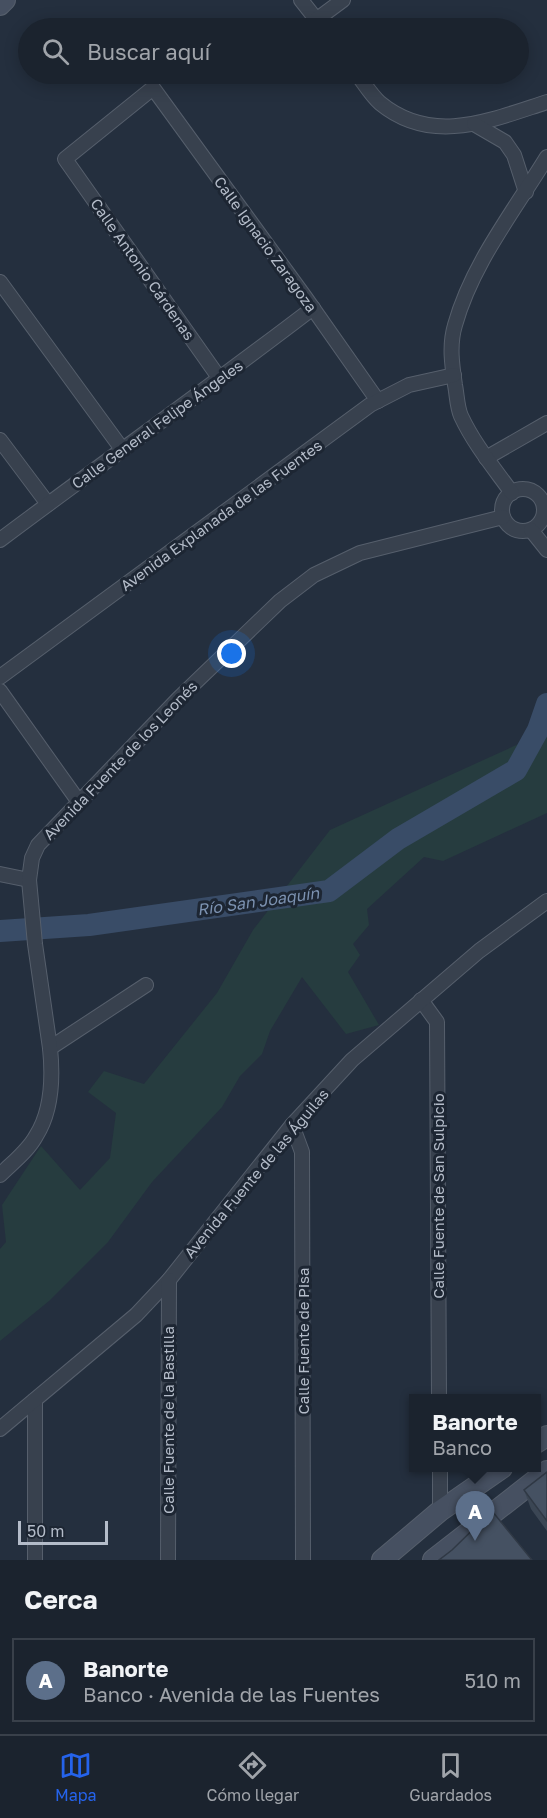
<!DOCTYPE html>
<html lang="es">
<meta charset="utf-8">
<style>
:root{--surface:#1b232e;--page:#282f3a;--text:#f1f3f6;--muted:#a0a4aa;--line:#39404a;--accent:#2563eb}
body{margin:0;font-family:"Golos Text",sans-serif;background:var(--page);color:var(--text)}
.scale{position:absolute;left:18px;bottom:15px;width:90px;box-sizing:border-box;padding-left:6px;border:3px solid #b4bcc9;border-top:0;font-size:16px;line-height:21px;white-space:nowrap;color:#b4bcc9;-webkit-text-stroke:4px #1d2633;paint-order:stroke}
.you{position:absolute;left:232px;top:654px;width:21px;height:21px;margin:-15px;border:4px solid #fff;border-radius:50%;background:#1a73e8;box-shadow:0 0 0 9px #1a73e833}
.badge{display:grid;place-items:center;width:39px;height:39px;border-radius:50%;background:var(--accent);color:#fff;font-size:20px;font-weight:700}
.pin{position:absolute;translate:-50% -50px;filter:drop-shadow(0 2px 3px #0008)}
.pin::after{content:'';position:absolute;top:32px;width:21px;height:18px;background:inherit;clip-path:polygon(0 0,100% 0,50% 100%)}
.popup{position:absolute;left:409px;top:1394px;width:132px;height:78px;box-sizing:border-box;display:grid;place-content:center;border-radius:0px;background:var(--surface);filter:drop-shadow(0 2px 4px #0005);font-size:20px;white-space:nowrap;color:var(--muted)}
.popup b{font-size:22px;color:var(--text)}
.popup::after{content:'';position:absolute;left:50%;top:100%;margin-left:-12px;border:12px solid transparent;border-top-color:var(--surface)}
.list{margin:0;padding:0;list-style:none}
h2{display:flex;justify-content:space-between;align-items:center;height:78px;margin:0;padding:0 24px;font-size:26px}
h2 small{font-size:20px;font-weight:400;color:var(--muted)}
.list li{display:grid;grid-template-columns:39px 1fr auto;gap:18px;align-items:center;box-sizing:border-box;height:84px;margin:0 12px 12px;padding:0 12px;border:2px solid var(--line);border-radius:0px}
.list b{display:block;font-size:22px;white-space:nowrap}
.list p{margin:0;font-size:20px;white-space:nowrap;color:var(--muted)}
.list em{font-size:20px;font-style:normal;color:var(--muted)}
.icon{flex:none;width:33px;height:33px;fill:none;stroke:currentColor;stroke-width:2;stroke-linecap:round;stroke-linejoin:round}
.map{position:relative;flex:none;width:547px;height:1560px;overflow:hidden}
.search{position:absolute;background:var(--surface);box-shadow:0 3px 15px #0003;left:18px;right:18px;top:18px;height:66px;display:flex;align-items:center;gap:15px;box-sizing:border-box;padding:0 21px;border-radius:33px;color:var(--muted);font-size:22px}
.sheet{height:174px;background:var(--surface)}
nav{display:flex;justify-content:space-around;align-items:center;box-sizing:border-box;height:84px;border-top:2px solid var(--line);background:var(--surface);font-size:16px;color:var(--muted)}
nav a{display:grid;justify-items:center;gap:3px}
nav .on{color:var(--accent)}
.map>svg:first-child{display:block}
.green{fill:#263c3f}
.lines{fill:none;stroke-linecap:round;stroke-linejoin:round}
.river{stroke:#394c67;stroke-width:22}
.street-casing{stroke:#565f6c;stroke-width:16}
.secondary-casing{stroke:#565f6c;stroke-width:22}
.street{stroke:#38414e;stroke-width:14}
.secondary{stroke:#465061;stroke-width:20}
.wall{fill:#3b4654}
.building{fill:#455162;stroke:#303945;stroke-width:1.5}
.labels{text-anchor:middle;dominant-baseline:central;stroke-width:6;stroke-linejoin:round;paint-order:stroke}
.street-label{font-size:15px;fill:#b4bcc9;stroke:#1d2633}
.water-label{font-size:16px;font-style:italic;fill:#7c92b1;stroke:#1d2633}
</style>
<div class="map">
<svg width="547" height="1560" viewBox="0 0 547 1560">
<rect width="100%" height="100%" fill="#242f3e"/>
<path class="green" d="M 547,731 L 547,813 L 443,861 L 424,857 L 367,909 L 369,925 L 353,944 L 360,955 L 348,972 L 379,1025 L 346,1034 L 302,977 L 270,1031 L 262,1054 L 240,1076 L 222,1107 L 152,1182 L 108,1242 L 49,1301 L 0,1341 L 0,1249 L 6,1242 L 2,1205 L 41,1146 L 80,1190 L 110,1158 L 116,1113 L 88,1092 L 104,1071 L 144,1084 L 217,993 L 253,930 L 330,830 Z"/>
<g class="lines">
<path class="river" d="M 0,931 L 89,925 L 329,891 L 398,839 L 516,770 L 538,730 L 547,704"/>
<g class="street-casing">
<g id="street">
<path d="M 301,0 L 323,28"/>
<path d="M 316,20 L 343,0"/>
<path d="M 357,74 C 364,83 371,95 380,103 C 432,146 491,120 547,102"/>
<path d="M 474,124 L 505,142 L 514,155 L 526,192"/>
<path d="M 0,282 L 122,449"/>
<path d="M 220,379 L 65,159 L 153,88 L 305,297 L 378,401"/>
<path d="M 0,440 L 48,504"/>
<path d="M 486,458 L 547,423"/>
<circle cx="523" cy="510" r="21"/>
<path d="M 512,493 C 494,468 474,444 461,416 C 457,407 457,395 455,385 C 452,365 449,345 455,325 C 472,264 514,211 547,157"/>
<path d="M 531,530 L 547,550"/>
<path d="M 0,540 C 104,462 210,387 313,308"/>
<path d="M 0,677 L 370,405 L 409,385 L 454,375"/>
<path d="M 0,691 L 79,802"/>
<path d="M 0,874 L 29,880"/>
<path d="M 421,1000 L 437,1022 L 439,1398"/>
<path d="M 50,1048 L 146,985"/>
<path d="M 292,1125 L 302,1152 L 303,1560"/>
<path d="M 0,1175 C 12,1163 28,1151 36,1136 C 52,1111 53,1077 50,1048 L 35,944 L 29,880 L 32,858 L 38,845 L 178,699 L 280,601 L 314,575 L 360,553 L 503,517"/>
<path d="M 35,1400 L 35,1560"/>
<path d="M 0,1429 L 136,1315 L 169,1280 L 292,1125 L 352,1060 L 479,951 L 547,901"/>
<path d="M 440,1468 L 440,1511"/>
<path d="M 168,1560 L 169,1280"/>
</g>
</g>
<g class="secondary-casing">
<g id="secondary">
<path d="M 0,5 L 5,0"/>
<path d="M 536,1443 L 547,1436"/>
<path d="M 382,1560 L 440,1511 L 502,1468"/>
<path d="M 433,1560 L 547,1471"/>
</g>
</g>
<use href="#street" class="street"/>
<use href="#secondary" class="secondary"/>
</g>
<path class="wall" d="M 547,1472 L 547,1531 L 531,1509 L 524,1490 Z"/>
<g class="building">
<path d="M 547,1472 L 547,1521 L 524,1490 Z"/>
<path d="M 492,1511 L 532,1560 L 439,1560 L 452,1550 Z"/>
</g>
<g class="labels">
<g class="street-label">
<text transform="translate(266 244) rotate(54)">Calle Ignacio Zaragoza</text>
<text transform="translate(143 269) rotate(55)">Calle Antonio Cárdenas</text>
<text transform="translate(157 424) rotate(-36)">Calle General Felipe Ángeles</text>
<text transform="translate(221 515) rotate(-36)">Avenida Explanada de las Fuentes</text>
<text transform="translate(120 760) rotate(-46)">Avenida Fuente de los Leonés</text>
<text transform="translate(256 1173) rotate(-50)">Avenida Fuente de las Águilas</text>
<text transform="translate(438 1196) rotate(-90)">Calle Fuente de San Sulpicio</text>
<text transform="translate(303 1341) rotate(-90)">Calle Fuente de Pisa</text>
<text transform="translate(168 1420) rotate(-90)">Calle Fuente de la Bastilla</text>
</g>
<g class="water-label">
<text transform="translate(258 901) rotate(-8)">Río San Joaquín</text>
</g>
</g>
</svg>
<div class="scale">50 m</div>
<div class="you"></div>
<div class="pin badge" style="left:475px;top:1541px;background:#5c6f8a">A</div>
<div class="popup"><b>Banorte</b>Banco</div>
<div class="search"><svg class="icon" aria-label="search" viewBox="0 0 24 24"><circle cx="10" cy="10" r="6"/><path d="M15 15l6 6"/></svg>Buscar aquí</div>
</div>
<section class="sheet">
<h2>Cerca<small></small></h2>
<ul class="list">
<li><span class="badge" style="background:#5c6f8a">A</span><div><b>Banorte</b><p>Banco · Avenida de las Fuentes</p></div><em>510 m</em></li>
</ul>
</section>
<nav>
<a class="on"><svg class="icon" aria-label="map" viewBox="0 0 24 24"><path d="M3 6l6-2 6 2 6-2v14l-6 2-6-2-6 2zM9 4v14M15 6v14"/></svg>Mapa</a>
<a><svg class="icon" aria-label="directions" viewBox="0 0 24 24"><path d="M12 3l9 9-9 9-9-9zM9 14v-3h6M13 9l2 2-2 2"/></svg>Cómo llegar</a>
<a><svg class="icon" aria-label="saved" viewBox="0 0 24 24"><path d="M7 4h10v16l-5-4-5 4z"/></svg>Guardados</a>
</nav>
